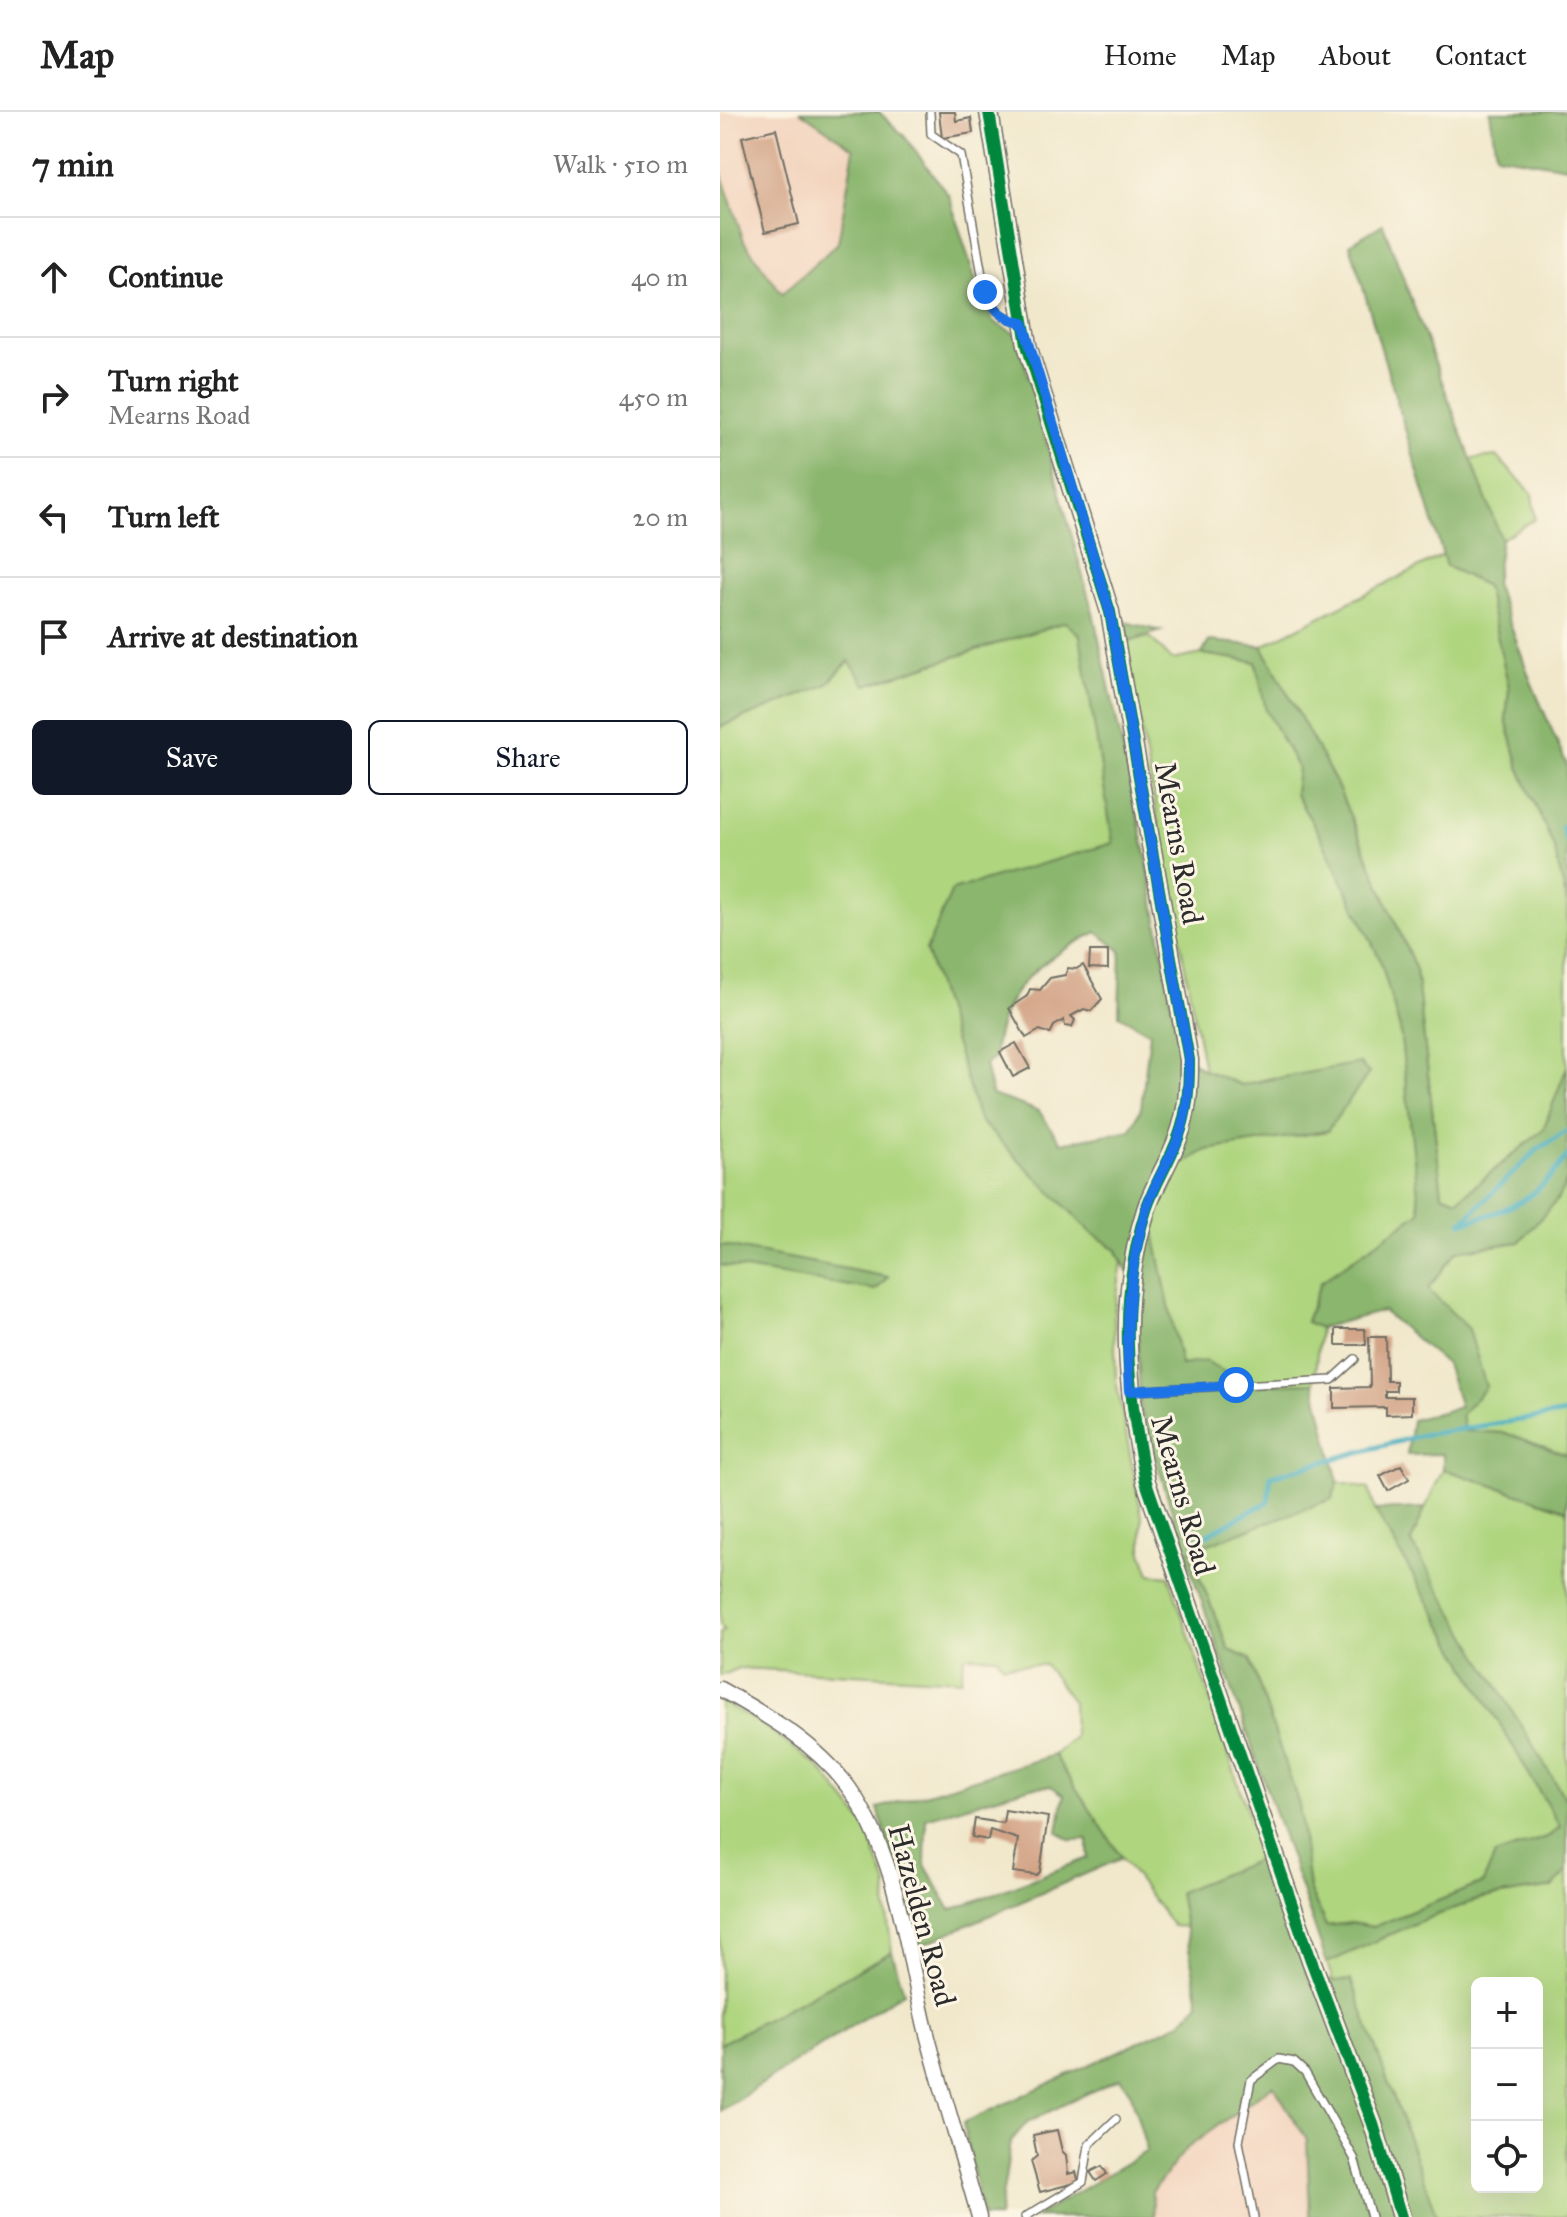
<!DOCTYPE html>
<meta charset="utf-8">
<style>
:root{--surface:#fff;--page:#f6f6f6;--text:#222;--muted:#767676;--line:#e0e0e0;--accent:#111827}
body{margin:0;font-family:"IM FELL Great Primer",serif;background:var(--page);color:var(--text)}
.controls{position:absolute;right:24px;bottom:24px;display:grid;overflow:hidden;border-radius:12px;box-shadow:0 8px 32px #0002}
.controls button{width:72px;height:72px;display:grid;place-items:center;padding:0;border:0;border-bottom:2px solid var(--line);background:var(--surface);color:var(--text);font:40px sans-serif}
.stop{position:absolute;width:24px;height:24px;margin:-18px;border:6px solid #1a73e8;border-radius:50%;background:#fff}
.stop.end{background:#1a73e8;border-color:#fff;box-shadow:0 2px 8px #0008}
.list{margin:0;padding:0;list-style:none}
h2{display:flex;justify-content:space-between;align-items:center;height:104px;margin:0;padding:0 32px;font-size:34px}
h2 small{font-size:26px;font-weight:400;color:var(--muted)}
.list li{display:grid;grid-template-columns:52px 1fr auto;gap:24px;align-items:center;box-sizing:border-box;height:120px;padding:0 32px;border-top:2px solid var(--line)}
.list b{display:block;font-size:30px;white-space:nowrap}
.list p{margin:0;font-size:26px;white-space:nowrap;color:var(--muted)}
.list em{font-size:26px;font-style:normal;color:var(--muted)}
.actions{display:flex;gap:16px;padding:24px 32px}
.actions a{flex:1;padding:18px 0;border:2px solid var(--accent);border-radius:12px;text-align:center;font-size:28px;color:var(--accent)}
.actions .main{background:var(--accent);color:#fff}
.icon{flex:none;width:44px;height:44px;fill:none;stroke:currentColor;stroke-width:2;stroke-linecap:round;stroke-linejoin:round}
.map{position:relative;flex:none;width:847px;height:2105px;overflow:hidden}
header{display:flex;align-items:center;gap:48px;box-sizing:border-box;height:112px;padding:0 40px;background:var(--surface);border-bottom:2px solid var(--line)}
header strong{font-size:38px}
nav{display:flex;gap:44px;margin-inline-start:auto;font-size:28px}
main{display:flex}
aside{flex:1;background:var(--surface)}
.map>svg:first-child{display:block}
.built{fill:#f3d4be}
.green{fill:#afd57f;stroke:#6d8055;stroke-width:2;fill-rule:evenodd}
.forest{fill:#8bb66e;stroke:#5b704c;stroke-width:2;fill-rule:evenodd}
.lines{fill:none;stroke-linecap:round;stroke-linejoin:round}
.stream{stroke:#40acbe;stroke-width:5}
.building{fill:#d3a487}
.lane-casing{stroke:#706d63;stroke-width:10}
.street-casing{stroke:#706d63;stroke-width:17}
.secondary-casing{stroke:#706d63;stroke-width:21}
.lane{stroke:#fff;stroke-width:7}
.street{stroke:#fff;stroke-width:14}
.secondary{stroke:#fff;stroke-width:18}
.cycleway-casing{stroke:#fcf5e5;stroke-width:17}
.cycleway{stroke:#00873e;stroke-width:12}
.route{stroke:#1a73e8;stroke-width:10}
.labels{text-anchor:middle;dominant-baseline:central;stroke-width:6;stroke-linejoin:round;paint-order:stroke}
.street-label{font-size:30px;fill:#2b2b2b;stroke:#fcf5e5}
</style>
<header>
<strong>Map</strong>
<nav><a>Home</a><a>Map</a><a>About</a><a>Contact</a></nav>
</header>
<main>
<aside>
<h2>7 min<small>Walk · 510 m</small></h2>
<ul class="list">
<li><svg class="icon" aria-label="ahead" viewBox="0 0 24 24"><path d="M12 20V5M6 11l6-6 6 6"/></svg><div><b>Continue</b></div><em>40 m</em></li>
<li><svg class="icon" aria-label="right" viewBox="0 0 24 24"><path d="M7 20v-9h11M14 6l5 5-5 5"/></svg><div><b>Turn right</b><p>Mearns Road</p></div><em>450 m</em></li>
<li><svg class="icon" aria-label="left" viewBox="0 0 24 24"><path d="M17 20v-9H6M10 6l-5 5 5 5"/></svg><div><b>Turn left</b></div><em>20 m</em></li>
<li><svg class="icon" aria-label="arrive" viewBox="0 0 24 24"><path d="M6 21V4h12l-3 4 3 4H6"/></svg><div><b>Arrive at destination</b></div></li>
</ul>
<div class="actions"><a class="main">Save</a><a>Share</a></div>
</aside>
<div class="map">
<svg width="847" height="2105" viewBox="0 0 847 2105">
<rect width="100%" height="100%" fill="#fcf5e5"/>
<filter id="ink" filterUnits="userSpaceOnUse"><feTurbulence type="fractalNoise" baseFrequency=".0125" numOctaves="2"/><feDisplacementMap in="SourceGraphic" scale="16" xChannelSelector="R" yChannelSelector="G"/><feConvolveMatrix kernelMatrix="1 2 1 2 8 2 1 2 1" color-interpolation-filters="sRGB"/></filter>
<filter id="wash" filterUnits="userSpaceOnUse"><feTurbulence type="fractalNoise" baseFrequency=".006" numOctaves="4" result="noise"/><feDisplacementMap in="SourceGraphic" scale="32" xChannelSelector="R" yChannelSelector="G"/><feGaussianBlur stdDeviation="1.8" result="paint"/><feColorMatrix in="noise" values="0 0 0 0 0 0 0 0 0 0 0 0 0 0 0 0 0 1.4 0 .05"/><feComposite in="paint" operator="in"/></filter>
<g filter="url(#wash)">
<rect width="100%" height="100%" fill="#f1e8cc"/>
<g class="built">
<path d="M 0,0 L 81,0 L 134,37 L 118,131 L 62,183 L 24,129 L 0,58 Z"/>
<path d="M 553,1972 L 587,2028 L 590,2105 L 434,2105 L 431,2080 L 466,2037 Z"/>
</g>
<g class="green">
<path d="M 776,344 L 812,381 L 815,407 L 781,427 L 751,347 Z"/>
<path d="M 723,443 L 726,454 L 766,474 L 789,576 L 786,608 L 799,655 L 834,736 L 847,791 L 847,955 L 823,1018 L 737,1088 L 722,1082 L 696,858 L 616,671 L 542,534 Z"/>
<path d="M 345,510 L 360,523 L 393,731 L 233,778 L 259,1008 L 372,1120 L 396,1137 L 402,1150 L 394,1201 L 396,1269 L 422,1405 L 422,1440 L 430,1462 L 449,1464 L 543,1746 L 459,1780 L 465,1815 L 453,1814 L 402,1746 L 334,1643 L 354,1625 L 353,1590 L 325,1553 L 283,1553 L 277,1545 L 245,1544 L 241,1568 L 18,1556 L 0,1564 L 0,1521 L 4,1518 L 0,1514 L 0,1153 L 156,1178 L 167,1165 L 0,1133 L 0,615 L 106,573 L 130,549 L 147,573 Z"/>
<path d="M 430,525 L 452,548 L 482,542 L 536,550 L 546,598 L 578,657 L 575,682 L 601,725 L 660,847 L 680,917 L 700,1101 L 601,1170 L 586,1209 L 600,1216 L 594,1271 L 527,1273 L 461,1253 L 434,1121 L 445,1063 L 486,1038 L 607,1019 L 554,965 L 521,973 L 484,958 L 405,530 Z"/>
<path d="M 847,1069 L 847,1343 L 785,1321 L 744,1319 L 741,1303 L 766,1275 L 708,1177 L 737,1138 L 799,1130 L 837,1088 Z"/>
<path d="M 723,1357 L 847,1398 L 847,1690 L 690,1430 Z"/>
<path d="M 618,1370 L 649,1377 L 655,1398 L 840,1715 L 829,1724 L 775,1743 L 763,1771 L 653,1815 L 632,1811 L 606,1814 L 589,1777 L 579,1693 L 530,1547 L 509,1538 L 469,1439 L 612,1387 Z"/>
<path d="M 0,1589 L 40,1611 L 100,1656 L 145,1713 L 167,1773 L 166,1796 L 172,1840 L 0,1932 Z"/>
<path d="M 847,1758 L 847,2105 L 717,2105 L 631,1869 L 613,1869 L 607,1851 L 698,1810 L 762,1786 L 832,1775 ZM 757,1871 L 817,1871 L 817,2075 L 757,2075 Z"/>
</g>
<g class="forest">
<path d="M 81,0 L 159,0 L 185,25 L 229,84 L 262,189 L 274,210 L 297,223 L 374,505 L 425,738 L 460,941 L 484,958 L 521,973 L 639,951 L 649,961 L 607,1019 L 486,1038 L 445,1063 L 434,1121 L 461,1253 L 486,1249 L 527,1273 L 594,1271 L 618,1370 L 612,1387 L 469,1439 L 509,1538 L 530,1547 L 579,1693 L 589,1777 L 606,1814 L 632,1811 L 653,1815 L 763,1771 L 775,1743 L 829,1724 L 840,1715 L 655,1398 L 705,1396 L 691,1430 L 847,1690 L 847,1758 L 833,1775 L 762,1786 L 698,1810 L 607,1851 L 465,1441 L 420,1295 L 416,1177 L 396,1137 L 372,1121 L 259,1008 L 206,838 L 232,778 L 393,731 L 360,523 L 345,510 L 146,573 L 129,549 L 106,573 L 0,615 L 0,58 L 24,129 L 62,182 L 118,131 L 134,37 ZM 377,820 L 401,839 L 399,903 L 430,921 L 421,996 L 411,1018 L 341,1031 L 319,999 L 272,983 L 265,953 L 274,945 C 280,877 319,848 377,820 Z"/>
<path d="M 770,0 L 847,0 L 847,55 L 776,43 Z"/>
<path d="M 663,112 L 781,427 L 775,471 L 812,572 L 847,653 L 847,791 L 834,735 L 799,655 L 786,607 L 789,576 L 766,474 L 726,454 L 630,132 Z"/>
<path d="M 401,509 L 441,519 L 405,530 Z"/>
<path d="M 489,529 L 542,534 L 616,671 L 696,858 L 722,1082 L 738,1088 L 823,1018 L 847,955 L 847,1068 L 837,1088 L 799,1130 L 737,1139 L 708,1177 L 749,1217 L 766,1275 L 741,1303 L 744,1319 L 785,1321 L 847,1343 L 847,1398 L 723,1357 L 723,1342 L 687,1343 L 692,1308 L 740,1295 L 726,1252 L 663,1199 L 600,1216 L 586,1210 L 601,1170 L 700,1100 L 680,917 L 660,847 L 601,725 L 575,682 L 578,656 L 546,598 L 536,550 L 482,542 Z"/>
<path d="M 0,1133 L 168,1165 L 156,1178 L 0,1153 Z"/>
<path d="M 334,1643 L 402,1746 L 197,1835 L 158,1696 ZM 331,1674 L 344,1683 L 338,1720 L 351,1728 L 368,1727 L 368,1746 L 231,1798 L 205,1753 L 206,1706 L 311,1675 Z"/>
<path d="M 543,1746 L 590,1870 L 631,1868 L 717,2105 L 590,2105 L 587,2028 L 553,1973 L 466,2037 L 432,2080 L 434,2105 L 315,2105 L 427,2039 L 411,1982 L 400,1966 L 307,2010 L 291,2029 L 279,2105 L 263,2105 L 243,2011 L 460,1911 L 479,1891 L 459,1780 Z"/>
<path d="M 172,1840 L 184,1880 L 0,1999 L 0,1932 Z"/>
</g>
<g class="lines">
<g class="stream">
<path d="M 842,715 L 847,730"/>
<path d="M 847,1019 L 817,1038 L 741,1111 C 791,1097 817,1088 847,1044"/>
<path d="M 477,1428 L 548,1390 L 551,1364 L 702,1323 L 847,1301"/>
</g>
</g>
<g id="blocks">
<g class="building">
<path d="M 219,0 L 235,0 L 236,9 L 251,6 L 253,21 L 222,26 Z"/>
<path d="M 56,17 L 79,112 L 45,120 L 22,25 Z"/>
<path d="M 370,839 L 388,839 L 388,857 L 369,856 Z"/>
<path d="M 363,853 L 382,887 L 371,899 L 364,897 L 351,904 L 355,908 L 352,915 L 345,914 L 344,908 L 334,914 L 330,922 L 320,918 L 306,926 L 289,896 L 307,884 L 310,877 L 320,878 L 330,866 L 345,863 L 348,856 L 356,857 Z"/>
<path d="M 296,931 L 310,956 L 293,965 L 280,940 Z"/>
<path d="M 616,1217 L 645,1217 L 646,1233 L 616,1233 Z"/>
<path d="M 649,1225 L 666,1225 L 667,1269 L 676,1269 L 676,1279 L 665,1279 L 665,1285 L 692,1285 L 692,1302 L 666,1303 L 666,1295 L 614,1296 L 614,1276 L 650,1275 Z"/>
<path d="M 681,1353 L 689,1367 L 668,1379 L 660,1364 Z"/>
<path d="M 285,1698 L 328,1705 L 320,1760 L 316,1763 L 293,1760 L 298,1727 L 270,1718 L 268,1728 L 252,1725 L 255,1707 L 283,1711 Z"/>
<path d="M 337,2018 L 342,2039 L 346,2043 L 348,2062 L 356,2060 L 359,2070 L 320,2080 L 311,2049 L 317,2044 L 313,2023 Z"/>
<path d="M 382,2054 L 387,2062 L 376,2069 L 370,2060 Z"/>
</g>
</g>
</g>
<g filter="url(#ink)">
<use href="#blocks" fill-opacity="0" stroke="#706d63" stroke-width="2"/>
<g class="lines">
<g class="lane-casing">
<g id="lane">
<path d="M 210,0 L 211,22 L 241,43 L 265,180 C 274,198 282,206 301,210"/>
<path d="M 412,1279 L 612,1268 L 635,1247"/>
<path d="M 305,2105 L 363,2070 L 369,2033 L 396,2007"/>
<path d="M 534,2105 L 519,2030 L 531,1968 L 559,1947 L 574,1950 L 585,1960 L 634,2046 L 651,2105"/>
</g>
</g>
<g class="street-casing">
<path id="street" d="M 0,1577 C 48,1604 96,1631 129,1676 C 178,1745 186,1837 206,1918 C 222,1980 242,2043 259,2105"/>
</g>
<g class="secondary-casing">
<path id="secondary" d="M 269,0 L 307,233 L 390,500 L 469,948 C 469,975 468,1000 458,1026 C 449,1051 434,1073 426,1098 C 397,1189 407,1279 426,1370 L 591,1848 L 653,2012 L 681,2105"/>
</g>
<use href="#lane" class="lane"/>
<use href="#street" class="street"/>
<use href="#secondary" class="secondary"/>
<g class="cycleway-casing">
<path id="cycleway" d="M 269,0 L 307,233 L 390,500 L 469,948 C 469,975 468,1000 458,1026 C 449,1051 434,1073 426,1098 C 397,1189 407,1279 426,1370 L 591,1848 L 653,2012 L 681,2105"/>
</g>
<use href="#cycleway" class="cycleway"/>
</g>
</g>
<g class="lines" filter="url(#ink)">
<path class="route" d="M 265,180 C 275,199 283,206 303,211 L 390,500 L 469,948 C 469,975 468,1001 458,1027 C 448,1052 432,1075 425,1101 C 408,1160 406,1217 409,1279 L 516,1273"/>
</g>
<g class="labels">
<g class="street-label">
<text transform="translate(459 731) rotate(80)">Mearns Road</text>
<text transform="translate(463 1383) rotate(74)">Mearns Road</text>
<text transform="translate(202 1803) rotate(75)">Hazelden Road</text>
</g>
</g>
</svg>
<div class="controls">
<button>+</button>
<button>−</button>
<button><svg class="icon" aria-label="locate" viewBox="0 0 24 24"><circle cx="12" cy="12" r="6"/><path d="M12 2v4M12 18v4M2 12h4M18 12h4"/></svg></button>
</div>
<div class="stop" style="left:516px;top:1273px"></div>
<div class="stop end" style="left:265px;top:180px"></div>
</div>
</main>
